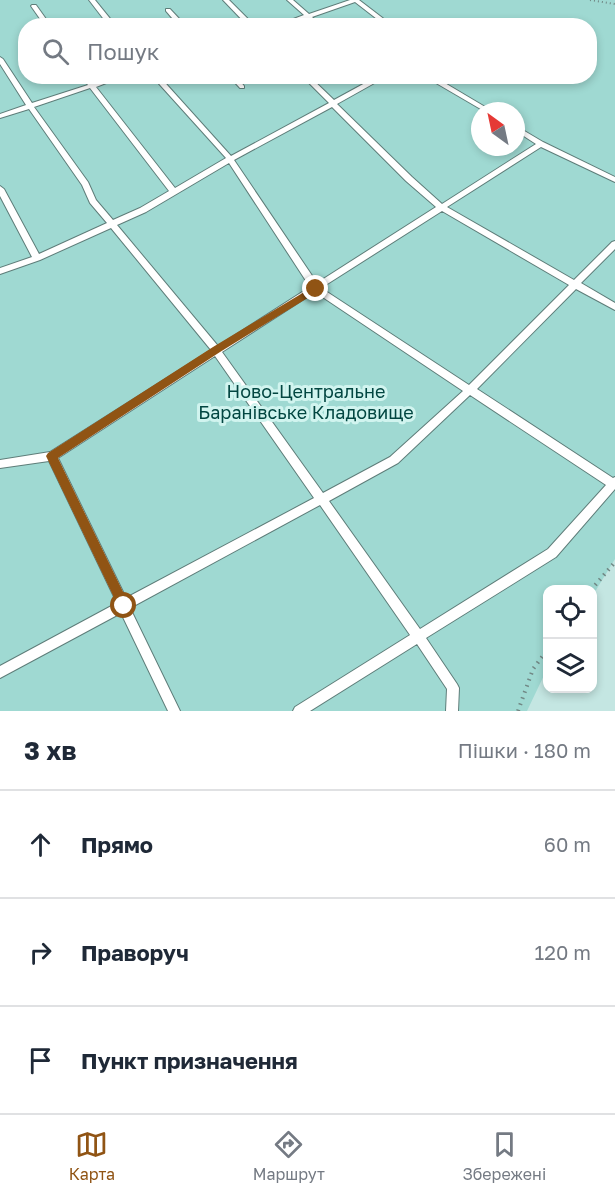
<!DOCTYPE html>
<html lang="uk">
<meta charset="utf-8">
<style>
:root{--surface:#fff;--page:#f6f6f7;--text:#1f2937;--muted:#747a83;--line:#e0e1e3;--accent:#905414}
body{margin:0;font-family:"Golos Text",sans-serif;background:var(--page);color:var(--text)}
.controls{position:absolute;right:18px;bottom:18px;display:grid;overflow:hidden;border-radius:12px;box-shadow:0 3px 9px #0003}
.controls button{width:54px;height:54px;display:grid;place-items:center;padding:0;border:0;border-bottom:2px solid var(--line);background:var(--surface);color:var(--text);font:30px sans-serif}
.compass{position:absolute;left:471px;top:102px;width:54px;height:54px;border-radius:50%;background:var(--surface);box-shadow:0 3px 9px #0003;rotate:327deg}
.stop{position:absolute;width:18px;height:18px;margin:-14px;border:4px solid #905414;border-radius:50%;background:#fff}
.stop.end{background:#905414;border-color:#fff;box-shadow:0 2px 6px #0008}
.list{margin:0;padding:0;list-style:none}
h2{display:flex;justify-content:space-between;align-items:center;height:78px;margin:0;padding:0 24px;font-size:26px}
h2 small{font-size:20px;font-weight:400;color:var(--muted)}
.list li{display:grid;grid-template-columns:39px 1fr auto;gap:18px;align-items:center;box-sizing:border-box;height:108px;padding:0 24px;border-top:2px solid var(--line)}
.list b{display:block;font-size:22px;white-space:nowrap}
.list em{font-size:20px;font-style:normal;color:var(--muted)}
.icon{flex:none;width:33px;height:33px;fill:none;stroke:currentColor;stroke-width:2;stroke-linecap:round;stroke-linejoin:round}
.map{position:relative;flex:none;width:615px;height:711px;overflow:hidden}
.search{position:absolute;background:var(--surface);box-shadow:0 3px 9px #0003;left:18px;right:18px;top:18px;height:66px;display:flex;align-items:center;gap:15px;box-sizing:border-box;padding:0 21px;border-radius:24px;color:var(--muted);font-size:22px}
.sheet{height:402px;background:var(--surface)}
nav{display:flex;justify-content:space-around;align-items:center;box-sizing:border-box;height:84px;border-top:2px solid var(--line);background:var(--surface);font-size:16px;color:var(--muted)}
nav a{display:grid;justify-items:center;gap:3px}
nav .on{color:var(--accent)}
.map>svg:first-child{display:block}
.green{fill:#9fd9d2;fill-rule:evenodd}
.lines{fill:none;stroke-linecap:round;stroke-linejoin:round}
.lane-casing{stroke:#5e7d79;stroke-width:2}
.path-far1{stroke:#718885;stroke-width:2;stroke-dasharray:1 3;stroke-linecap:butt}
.path{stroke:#718885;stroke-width:4;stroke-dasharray:1.5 5;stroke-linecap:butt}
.lane{fill:#fff;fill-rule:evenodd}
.route{fill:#905414}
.labels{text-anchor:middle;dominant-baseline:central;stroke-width:6;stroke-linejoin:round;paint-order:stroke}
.park-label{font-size:18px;fill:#024641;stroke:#d1f4ef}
</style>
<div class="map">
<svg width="615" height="711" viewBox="0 0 615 711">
<rect width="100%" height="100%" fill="#c4e6e2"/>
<path class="green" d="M 0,0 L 615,0 L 615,559 L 593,595 L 592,590 L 548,590 L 547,669 L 527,711 L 0,711 ZM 26,26 L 590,26 L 590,76 L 26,76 ZM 480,111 L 516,111 L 516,147 L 480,147 Z"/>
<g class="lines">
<g class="lane-casing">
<g id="lane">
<path d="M 89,0 L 95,0 L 116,26 L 109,26 Z"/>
<path d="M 223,0 L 229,0 L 255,26 L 248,26 Z"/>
<path d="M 287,0 L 293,0 L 309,14 L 350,0 L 359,0 L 393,26 L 386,26 L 355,2 L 312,17 L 322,26 L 315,26 L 307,18 L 285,26 L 275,26 L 304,15 Z"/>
<path d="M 32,5 L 36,5 L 51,26 L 45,26 L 31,6 Z"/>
<path d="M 166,9 L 170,9 L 186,26 L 179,26 L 166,11 Z"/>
<path d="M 0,57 L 3,59 L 32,103 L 88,85 L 81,76 L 88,76 L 93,83 L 113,76 L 124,76 L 96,87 L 175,188 L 226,158 L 152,76 L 159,76 L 231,156 L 329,103 L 302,76 L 309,76 L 334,100 L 378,76 L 387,76 L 337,104 L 412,177 L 442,204 L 536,144 L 516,131 L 516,126 L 543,142 L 615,177 L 615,182 L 541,147 L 447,207 L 574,280 L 612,242 L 615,241 L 615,249 L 581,283 L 615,303 L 615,310 L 576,289 L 477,389 L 613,478 L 615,477 L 615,489 L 556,557 L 426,638 L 457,684 L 459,688 L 458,711 L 446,711 L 447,689 L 417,644 L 310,711 L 293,711 L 295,707 L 410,635 L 320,505 L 130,608 L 180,711 L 168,711 L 121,613 L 0,678 L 0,666 L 117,603 L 49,461 L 0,468 L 0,460 L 50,452 L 211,350 L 111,228 L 40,260 L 0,274 L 0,268 L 32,257 L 0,196 L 0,186 L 4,189 L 39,254 L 107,223 L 90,203 L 82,185 L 29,109 L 0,118 L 0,114 L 26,105 L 0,64 ZM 90,88 L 169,191 L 140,208 L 113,220 L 96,200 L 88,182 L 34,107 ZM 332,107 L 406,181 L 436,207 L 317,283 L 234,160 ZM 229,163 L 310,287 L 218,346 L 117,225 L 146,212 ZM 442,211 L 569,285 L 469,385 L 321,288 ZM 315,292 L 463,391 L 390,457 L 323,493 L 222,352 ZM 215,356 L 314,498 L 126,598 L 58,458 ZM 470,395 L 606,485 L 548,549 L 420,629 L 329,501 L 398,463 Z"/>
<path d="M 229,76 L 236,76 L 244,86 L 244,88 L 240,88 Z"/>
<path d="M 424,76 L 433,76 L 492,111 L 484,111 Z"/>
</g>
</g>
<path class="path-far1" d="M 590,0 L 615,4"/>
<g class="path">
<path d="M 591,590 L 615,562"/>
<path d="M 518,711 L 533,669 L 548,649"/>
</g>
<use href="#lane" class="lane"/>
</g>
<path class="route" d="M 316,285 L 319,286 L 319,291 L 220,352 L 58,458 L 130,606 L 129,610 L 120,610 L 46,456 L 48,453 L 213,347 Z"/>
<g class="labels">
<g class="park-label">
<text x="306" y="391">Ново-Центральне<tspan x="306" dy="21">Баранівське Кладовище</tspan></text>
</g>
</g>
</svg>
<div class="controls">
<button><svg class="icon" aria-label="locate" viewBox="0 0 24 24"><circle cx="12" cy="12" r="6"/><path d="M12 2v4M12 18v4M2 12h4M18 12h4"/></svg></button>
<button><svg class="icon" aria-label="layers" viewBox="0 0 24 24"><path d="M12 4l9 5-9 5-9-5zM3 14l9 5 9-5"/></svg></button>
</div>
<svg class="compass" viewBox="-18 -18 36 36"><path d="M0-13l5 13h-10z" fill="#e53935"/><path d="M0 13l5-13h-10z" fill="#747a83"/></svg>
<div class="stop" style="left:124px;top:606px"></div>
<div class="stop end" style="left:316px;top:289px"></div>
<div class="search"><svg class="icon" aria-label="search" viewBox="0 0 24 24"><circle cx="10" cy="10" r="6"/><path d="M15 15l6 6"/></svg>Пошук</div>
</div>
<section class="sheet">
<h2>3 хв<small>Пішки · 180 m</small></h2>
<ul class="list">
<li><svg class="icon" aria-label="ahead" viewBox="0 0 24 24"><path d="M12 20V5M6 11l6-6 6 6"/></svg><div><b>Прямо</b></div><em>60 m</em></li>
<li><svg class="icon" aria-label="right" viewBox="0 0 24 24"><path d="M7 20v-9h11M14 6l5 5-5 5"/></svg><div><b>Праворуч</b></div><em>120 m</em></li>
<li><svg class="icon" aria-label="arrive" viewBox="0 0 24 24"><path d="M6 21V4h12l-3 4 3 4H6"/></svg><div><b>Пункт призначення</b></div></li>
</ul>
</section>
<nav>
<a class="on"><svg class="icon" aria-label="map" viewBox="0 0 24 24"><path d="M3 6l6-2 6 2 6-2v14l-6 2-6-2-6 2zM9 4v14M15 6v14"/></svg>Карта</a>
<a><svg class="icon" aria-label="directions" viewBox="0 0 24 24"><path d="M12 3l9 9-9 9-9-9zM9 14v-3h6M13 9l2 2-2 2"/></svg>Маршрут</a>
<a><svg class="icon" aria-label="saved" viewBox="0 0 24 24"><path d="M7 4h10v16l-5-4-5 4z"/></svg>Збережені</a>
</nav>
